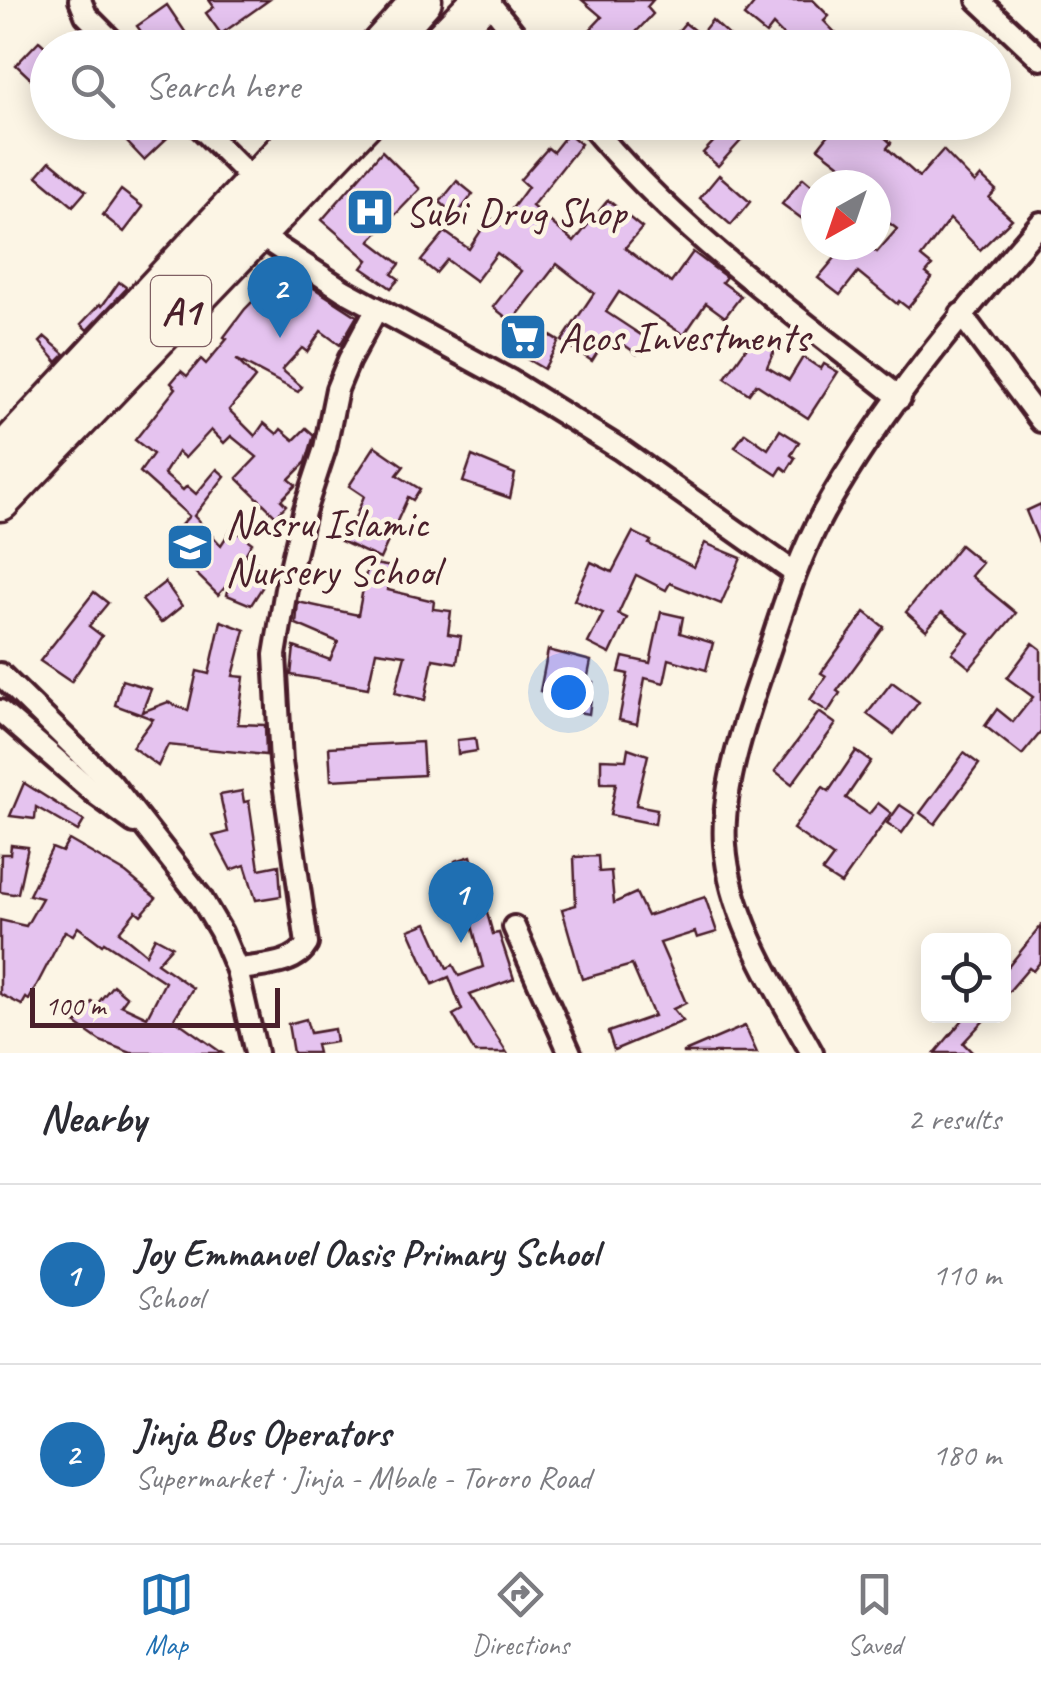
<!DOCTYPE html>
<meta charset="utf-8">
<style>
:root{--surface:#fff;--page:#f2f2f3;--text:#2b2b33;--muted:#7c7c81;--line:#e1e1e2;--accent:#1f6fb2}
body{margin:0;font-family:Caveat,sans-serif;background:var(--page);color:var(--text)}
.controls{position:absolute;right:30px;bottom:30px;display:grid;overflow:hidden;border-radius:15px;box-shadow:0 5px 25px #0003}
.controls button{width:90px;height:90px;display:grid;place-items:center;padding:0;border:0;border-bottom:2px solid var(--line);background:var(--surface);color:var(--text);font:50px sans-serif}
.compass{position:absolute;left:801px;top:170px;width:90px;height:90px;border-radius:50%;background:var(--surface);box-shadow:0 5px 25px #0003;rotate:220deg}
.scale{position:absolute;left:30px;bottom:25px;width:250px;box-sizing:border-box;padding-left:10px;border:5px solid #4a1f2b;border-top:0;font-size:28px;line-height:35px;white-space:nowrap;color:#4a1f2b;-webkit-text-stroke:8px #fcf5e5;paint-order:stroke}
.you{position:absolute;left:568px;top:692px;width:35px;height:35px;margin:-25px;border:8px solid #fff;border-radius:50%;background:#1a73e8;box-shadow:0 0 0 15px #1a73e833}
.badge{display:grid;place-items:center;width:65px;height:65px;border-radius:50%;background:var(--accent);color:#fff;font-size:32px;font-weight:700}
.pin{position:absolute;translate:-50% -82px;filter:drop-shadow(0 2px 5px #0008)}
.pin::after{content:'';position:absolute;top:52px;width:35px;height:30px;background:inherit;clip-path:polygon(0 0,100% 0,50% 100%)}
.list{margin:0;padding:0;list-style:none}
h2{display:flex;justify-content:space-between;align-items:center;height:130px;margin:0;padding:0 40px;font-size:42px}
h2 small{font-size:32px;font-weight:400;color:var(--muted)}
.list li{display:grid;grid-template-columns:65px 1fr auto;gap:30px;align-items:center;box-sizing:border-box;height:180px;padding:0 40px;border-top:2px solid var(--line)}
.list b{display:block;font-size:38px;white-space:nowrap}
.list p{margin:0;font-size:32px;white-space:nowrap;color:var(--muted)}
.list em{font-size:32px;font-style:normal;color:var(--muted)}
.icon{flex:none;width:55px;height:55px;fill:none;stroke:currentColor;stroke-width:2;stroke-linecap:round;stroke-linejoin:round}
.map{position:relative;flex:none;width:1041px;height:1053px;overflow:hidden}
.search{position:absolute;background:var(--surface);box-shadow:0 5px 25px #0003;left:30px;right:30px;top:30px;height:110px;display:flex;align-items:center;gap:25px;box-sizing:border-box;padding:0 35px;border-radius:55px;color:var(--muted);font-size:38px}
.sheet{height:490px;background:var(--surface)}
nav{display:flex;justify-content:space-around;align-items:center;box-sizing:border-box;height:140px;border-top:2px solid var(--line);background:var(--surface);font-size:28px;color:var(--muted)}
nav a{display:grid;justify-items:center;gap:5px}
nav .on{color:var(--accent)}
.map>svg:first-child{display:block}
.building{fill:#e5c3ef;stroke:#4a1f2b;stroke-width:2.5}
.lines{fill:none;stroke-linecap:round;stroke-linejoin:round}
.street-casing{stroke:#4a1f2b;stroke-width:28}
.highway-casing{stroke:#4a1f2b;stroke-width:45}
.street{stroke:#fcf5e5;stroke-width:20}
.highway{stroke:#fcf5e5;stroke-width:38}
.labels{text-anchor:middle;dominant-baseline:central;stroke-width:9;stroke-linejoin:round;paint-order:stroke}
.shield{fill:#fcf5e5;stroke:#7f5f63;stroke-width:2.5}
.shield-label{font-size:40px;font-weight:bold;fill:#4a1f2b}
.poi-label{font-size:42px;fill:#4a1f2b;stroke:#fcf5e5;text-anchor:start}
</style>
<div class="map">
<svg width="1041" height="1053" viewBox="0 0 1041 1053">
<rect width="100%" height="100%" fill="#fcf5e5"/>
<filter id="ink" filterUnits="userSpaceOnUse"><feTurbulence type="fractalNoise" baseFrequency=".01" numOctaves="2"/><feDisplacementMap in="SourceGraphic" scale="20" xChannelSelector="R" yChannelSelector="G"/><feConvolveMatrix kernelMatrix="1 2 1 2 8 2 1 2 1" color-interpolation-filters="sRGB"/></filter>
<g filter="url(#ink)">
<g class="building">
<path d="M 209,0 L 269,0 L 221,34 L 206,13 L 214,7 Z"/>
<path d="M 582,0 L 653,0 L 647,7 L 653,14 L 621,48 L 603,48 L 587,33 L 602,17 Z"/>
<path d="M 757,0 L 813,0 L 829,16 L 824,21 L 850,48 L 796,48 L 773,25 L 766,34 L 744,16 Z"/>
<path d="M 167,5 L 196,48 L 140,48 L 147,40 L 137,26 Z"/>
<path d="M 712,20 L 743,48 L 678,48 L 670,41 L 685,23 L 700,35 Z"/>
<path d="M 81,30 L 99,48 L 65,48 Z"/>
<path d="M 39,41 L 48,49 L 48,95 L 16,65 Z"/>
<path d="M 108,122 L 182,122 L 182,124 L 144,160 Z"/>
<path d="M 732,122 L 748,133 L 718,166 L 703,153 Z"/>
<path d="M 868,122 L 891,143 L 887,148 L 919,177 L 943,150 L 975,183 L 981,176 L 996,190 L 989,198 L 1012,219 L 980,250 L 950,219 L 921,257 L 932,266 L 926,273 L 932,278 L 908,308 L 899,301 L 897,304 L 858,272 L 840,295 L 818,278 L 846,245 L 868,245 L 877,252 L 897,229 L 876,213 L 876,204 L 882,196 L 876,191 L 876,185 L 866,185 L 818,148 L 838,123 L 854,136 Z"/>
<path d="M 568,133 L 581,144 L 532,206 L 574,242 L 608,200 L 642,228 L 625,248 L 671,283 L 693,252 L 726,277 L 722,282 L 741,296 L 725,317 L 706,303 L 684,335 L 619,292 L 606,312 L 647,339 L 637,354 L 609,334 L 592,361 L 562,341 L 594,293 L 557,264 L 512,322 L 493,307 L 521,271 L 497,253 L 476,281 L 447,260 L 436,273 L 421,261 L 445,232 L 469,249 L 490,217 L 500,225 L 528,187 L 520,180 L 548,148 L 553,152 Z"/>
<path d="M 382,151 L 420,189 L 370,241 L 400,264 L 392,274 L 399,279 L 391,288 L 362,268 L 368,260 L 322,220 Z"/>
<path d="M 50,161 L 86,191 L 73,206 L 37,176 Z"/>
<path d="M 719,175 L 750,202 L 731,225 L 700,198 Z"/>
<path d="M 803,178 L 816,189 L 816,229 L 782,204 Z"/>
<path d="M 457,181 L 473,194 L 456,216 L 440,202 Z"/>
<path d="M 121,190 L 143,207 L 124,232 L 103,215 Z"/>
<path d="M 289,272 L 357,316 L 340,345 L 321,331 L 307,352 L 302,348 L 282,370 L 302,387 L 298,392 L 236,359 L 255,378 L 229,410 L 255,436 L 264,423 L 277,434 L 281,429 L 294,440 L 306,428 L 314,435 L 306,462 L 289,479 L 296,485 L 281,500 L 286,505 L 276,516 L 237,478 L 257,457 L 231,436 L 224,443 L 211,430 L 185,458 L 178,452 L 164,474 L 183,490 L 187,486 L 196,494 L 217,469 L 225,476 L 194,516 L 221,545 L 232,528 L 252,543 L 245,555 L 272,572 L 251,605 L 227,595 L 230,582 L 218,595 L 165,543 L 189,516 L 140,472 L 153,454 L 135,440 L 176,388 L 171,383 L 181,371 L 187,376 L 201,359 L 206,364 L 227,339 L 224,337 L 245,309 L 255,299 L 261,304 Z"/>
<path d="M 119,282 L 127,288 L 87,330 L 81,324 L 100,304 L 102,306 Z"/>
<path d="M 522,318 L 559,341 L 544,369 L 503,345 Z"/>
<path d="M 45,337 L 65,354 L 57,362 L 40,342 Z"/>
<path d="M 754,337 L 774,351 L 767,367 L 789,380 L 803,357 L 821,369 L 824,364 L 838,372 L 808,418 L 756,384 L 749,394 L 725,378 Z"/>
<path d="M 780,430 L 799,442 L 791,455 L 795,458 L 787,471 L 782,467 L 777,475 L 735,447 L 745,433 L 768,449 Z"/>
<path d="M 375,446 L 404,466 L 397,475 L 420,489 L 413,500 L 408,497 L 380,559 L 339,540 L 346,523 L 352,526 L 364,496 L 349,486 Z"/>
<path d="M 472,456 L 515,474 L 510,498 L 463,482 Z"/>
<path d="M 1041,504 L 1041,547 L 1026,511 Z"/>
<path d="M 633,532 L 651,541 L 649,544 L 694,567 L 705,543 L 741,558 L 721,604 L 670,583 L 666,590 L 636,575 L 618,614 L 627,618 L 610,654 L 588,643 L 603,613 L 574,600 L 591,562 L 612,572 Z"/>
<path d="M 960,545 L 982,563 L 971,576 L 1016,613 L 970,668 L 952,653 L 969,633 L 942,612 L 926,630 L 906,612 Z"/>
<path d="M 368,563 L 392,567 L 388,590 L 434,601 L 433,609 L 451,611 L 448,634 L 461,636 L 457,663 L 433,659 L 425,700 L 395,693 L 405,655 L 376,651 L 368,688 L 291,675 L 294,647 L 330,660 L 338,642 L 296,624 L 298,602 L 358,615 Z"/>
<path d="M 165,582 L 182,606 L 161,623 L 142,600 Z"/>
<path d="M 94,592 L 108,603 L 89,626 L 102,636 L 71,682 L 40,661 Z"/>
<path d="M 661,612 L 683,617 L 680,633 L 713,643 L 706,670 L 669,659 L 664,683 L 645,678 L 637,724 L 619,720 L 628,674 L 619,672 L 623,657 L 650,663 Z"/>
<path d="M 865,612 L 884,627 L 837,691 L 840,693 L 828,712 L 810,700 L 826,676 L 821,673 Z"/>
<path d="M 221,621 L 245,630 L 233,676 L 244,677 L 238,724 L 265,725 L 266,755 L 168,745 L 158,766 L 132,747 L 153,719 L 115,705 L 122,680 L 151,689 L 142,712 L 168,702 L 188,711 L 197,671 L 209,674 Z"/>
<path d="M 1033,643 L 1041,649 L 1041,732 L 1022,755 L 985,726 L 997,709 L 1013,722 L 1033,697 L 1007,678 Z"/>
<path d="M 548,650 L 591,661 L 587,681 L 593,682 L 589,714 L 577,712 L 578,701 L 540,691 Z"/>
<path d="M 892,682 L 919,702 L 894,734 L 867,714 Z"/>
<path d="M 819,712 L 836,724 L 792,784 L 775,771 Z"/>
<path d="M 475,738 L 477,751 L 458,754 L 457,740 Z"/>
<path d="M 422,742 L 424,775 L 331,780 L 329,747 Z"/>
<path d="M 628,748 L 648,755 L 636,805 L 657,809 L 655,824 L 610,815 L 616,783 L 601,783 L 601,759 L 626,760 Z"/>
<path d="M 856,751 L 871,761 L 846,798 L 869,814 L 878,803 L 891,813 L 841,884 L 822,872 L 833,857 L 793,829 L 823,787 L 829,791 Z"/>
<path d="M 964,753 L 979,764 L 935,824 L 920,813 Z"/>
<path d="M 24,783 L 84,821 L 78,831 L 36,807 L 35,819 L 10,816 Z"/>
<path d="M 242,791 L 244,802 L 249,801 L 259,869 L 279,865 L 281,896 L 256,900 L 245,865 L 231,870 L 213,836 L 228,832 L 220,795 Z"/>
<path d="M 900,805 L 915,815 L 902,833 L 887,823 Z"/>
<path d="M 69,840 L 126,873 L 156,898 L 141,915 L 136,911 L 119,932 L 146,954 L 155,937 L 172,946 L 157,963 L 193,988 L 174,1019 L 222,1053 L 131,1053 L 100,1041 L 76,1024 L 92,1002 L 97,1004 L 113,985 L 127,997 L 121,1005 L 147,1017 L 165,982 L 104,942 L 102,945 L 78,927 L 73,935 L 65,931 L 29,1000 L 26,998 L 22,1005 L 0,994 L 0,920 L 26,926 L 42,898 L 29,895 L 52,848 L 62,852 Z"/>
<path d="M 11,845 L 28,847 L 18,893 L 13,894 L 0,892 L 1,854 L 10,854 Z"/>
<path d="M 471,856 L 493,934 L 499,933 L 514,979 L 470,995 L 507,1053 L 475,1053 L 453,1015 L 462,1010 L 449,977 L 433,984 L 409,930 L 427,923 L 447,968 L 453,965 L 459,976 L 483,967 L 455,861 Z"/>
<path d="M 598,856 L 599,872 L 611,871 L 614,903 L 636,893 L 647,916 L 705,897 L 717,932 L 697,938 L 695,932 L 660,943 L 686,1003 L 673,1009 L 683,1021 L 614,1050 L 608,1032 L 654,1016 L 632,965 L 582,979 L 562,909 L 576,905 L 574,857 Z"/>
<path d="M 1041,926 L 1041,961 L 1033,971 L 1029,968 L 1004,997 L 1004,972 Z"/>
<path d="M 966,1016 L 988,1016 L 963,1043 L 973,1053 L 935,1053 Z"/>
<path d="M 306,1019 L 310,1033 L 334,1029 L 336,1042 L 316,1045 L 318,1053 L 293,1053 L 288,1024 Z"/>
<path d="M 745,1026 L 757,1053 L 682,1053 Z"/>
</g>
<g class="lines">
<g class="street-casing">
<g id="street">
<path d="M 80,0 L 86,15 L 119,48"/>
<path d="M 487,0 L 526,48"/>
<path d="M 978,0 L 1041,59"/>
<path d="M 195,122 L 257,184"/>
<path d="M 588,122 C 676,230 792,312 900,398"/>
<path d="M 256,233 L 343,290 L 509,380 L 620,449 L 795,573"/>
<path d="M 961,314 L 1041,421"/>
<path d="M 0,674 L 111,783 L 201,898 L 221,932 L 237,970 L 256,1053"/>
<path d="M 0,711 L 98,796 L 134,822"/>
<path d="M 514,927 L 570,1053"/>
<path d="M 237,970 C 260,965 295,966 307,944 L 281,762 L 275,655 L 286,589 L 304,512 L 325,448 L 337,389 L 349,360 L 377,308"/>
<path d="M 812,1053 C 777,990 730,919 725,845 C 721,790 745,720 763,668 C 781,616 796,562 823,513 C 882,408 962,313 1041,223"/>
</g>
</g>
<g class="highway-casing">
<g id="highway">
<path d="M 379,48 L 422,0"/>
<path d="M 436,48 L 482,0"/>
<path d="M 0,457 L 312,122"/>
<path d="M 0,501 L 363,122"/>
</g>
</g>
<use href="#street" class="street"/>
<use href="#highway" class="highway"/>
</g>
</g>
<defs>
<g id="hospital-square" transform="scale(2.5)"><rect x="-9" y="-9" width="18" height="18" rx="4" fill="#1f6fb2" stroke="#fcf5e5"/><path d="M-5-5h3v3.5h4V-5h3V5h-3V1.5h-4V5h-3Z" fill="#fff"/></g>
<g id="supermarket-square" transform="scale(2.5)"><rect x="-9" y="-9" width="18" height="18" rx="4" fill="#1f6fb2" stroke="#fcf5e5"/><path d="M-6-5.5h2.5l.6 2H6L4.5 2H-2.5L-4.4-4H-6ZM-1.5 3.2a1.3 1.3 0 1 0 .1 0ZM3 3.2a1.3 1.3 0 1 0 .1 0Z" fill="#fff"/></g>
<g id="school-square" transform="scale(2.5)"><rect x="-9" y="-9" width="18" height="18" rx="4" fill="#1f6fb2" stroke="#fcf5e5"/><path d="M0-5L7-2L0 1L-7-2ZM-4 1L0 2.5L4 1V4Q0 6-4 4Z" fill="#fff"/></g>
</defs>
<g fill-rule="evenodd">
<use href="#hospital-square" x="370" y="212"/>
<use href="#supermarket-square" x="523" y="337"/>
<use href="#school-square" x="190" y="547"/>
</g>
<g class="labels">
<rect class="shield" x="151" y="276" width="60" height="70" rx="8"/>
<g class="shield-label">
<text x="181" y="311">A1</text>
</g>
<g class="poi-label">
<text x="405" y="212">Subi Drug Shop</text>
<text x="558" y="337">Acos Investments</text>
<text x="225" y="523">Nasru Islamic<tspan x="225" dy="48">Nursery School</tspan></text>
</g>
</g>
</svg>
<div class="controls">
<button><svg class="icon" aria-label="locate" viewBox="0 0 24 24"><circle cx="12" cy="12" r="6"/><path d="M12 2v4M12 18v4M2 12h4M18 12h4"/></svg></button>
</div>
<svg class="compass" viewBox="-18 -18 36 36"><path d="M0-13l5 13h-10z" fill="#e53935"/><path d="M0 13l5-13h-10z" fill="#7c7c81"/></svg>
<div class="scale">100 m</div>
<div class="you"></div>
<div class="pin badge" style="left:461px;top:943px">1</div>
<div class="pin badge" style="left:280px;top:338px">2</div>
<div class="search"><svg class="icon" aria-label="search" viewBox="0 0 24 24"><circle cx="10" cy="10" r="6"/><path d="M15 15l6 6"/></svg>Search here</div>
</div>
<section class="sheet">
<h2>Nearby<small>2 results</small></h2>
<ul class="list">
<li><span class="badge">1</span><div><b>Joy Emmanuel Oasis Primary School</b><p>School</p></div><em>110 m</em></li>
<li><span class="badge">2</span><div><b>Jinja Bus Operators</b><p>Supermarket · Jinja - Mbale - Tororo Road</p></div><em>180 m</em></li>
</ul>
</section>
<nav>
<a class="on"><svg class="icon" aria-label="map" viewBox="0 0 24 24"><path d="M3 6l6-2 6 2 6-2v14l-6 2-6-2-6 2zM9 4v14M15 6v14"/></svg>Map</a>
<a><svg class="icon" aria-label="directions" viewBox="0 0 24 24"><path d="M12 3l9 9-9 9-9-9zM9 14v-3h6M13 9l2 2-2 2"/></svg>Directions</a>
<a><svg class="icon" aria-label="saved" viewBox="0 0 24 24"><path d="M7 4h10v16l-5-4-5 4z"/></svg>Saved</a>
</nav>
